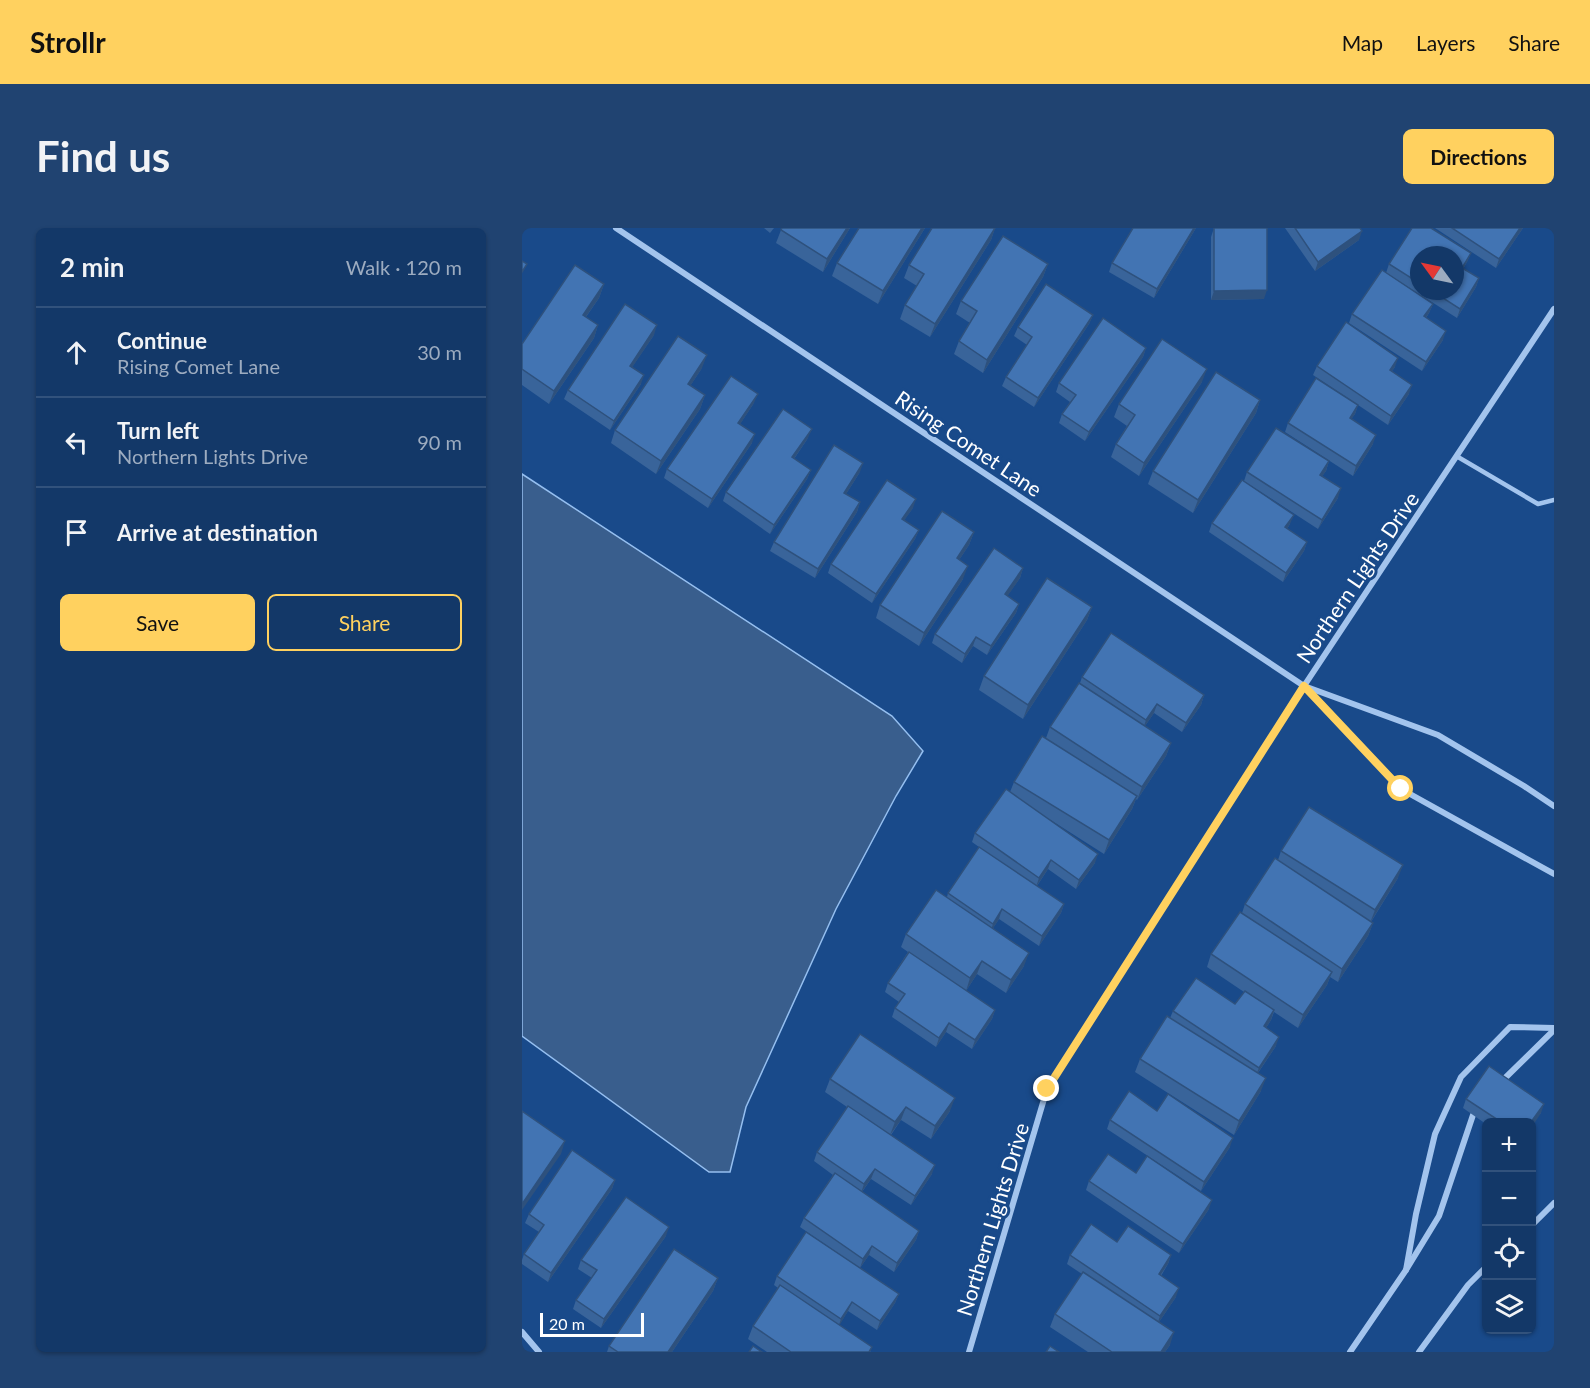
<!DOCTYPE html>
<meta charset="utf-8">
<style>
:root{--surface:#133868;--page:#204371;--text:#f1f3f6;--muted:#9dacc0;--line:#32527c;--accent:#ffd15f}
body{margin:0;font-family:Lato,sans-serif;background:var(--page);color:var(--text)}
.controls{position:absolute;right:18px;bottom:18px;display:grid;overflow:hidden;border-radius:9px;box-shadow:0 2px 4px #0004}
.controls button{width:54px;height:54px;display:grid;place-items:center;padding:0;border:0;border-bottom:2px solid var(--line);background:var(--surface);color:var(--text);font:30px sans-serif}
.compass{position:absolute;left:888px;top:18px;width:54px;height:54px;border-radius:50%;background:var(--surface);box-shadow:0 2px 4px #0004;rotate:303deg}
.scale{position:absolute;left:18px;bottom:15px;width:104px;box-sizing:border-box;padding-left:6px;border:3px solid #fff;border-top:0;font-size:16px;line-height:21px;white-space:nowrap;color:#fff;-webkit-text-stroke:4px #194a8a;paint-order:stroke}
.stop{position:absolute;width:18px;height:18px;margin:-14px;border:4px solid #ffd15f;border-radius:50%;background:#fff}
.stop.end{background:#ffd15f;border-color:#fff;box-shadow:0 2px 6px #0008}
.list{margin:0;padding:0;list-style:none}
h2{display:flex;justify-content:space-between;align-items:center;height:78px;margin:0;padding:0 24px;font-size:26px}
h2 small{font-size:20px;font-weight:400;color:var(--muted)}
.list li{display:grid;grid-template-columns:39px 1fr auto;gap:18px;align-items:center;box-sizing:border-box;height:90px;padding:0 24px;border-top:2px solid var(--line)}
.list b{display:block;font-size:22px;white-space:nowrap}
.list p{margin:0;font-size:20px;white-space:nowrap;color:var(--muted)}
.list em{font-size:20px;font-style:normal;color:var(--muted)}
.actions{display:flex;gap:12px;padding:18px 24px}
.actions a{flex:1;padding:14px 0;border:2px solid var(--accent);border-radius:9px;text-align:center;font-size:21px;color:var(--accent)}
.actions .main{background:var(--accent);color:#111}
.icon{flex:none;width:33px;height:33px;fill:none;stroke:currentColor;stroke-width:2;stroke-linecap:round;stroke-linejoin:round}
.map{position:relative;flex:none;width:1032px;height:1124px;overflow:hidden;border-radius:9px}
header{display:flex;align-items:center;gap:36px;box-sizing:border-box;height:84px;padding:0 30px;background:var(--accent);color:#111}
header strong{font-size:28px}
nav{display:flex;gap:33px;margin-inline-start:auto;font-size:21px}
.intro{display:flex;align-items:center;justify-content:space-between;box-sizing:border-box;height:144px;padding:0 36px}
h1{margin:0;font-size:42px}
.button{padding:15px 27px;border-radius:9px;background:var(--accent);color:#111;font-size:21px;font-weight:700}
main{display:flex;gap:36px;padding:0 36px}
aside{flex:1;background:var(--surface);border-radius:9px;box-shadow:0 2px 4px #0004}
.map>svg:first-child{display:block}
.water{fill:#395e8d;stroke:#95bff0;stroke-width:1.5}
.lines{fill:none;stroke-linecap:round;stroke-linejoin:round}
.service{stroke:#a3c4ed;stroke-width:4.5}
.minor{stroke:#a3c4ed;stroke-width:6}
.wall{fill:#39649a;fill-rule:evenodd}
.shaded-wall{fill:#2e517d}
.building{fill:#4274b3;stroke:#2e517d;stroke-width:1.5}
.route{stroke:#ffd15f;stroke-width:8}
.labels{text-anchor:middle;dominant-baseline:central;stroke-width:6;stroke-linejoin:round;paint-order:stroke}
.street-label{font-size:21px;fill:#fff;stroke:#194a8a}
</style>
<header>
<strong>Strollr</strong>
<nav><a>Map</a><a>Layers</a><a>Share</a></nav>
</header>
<div class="intro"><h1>Find us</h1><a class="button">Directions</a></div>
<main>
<aside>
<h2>2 min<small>Walk · 120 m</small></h2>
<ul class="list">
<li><svg class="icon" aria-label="ahead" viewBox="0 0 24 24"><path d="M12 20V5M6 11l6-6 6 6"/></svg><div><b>Continue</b><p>Rising Comet Lane</p></div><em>30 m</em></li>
<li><svg class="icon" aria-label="left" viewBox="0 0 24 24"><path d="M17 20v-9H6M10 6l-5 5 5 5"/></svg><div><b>Turn left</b><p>Northern Lights Drive</p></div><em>90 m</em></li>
<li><svg class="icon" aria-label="arrive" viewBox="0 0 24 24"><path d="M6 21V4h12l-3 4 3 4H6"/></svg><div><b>Arrive at destination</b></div></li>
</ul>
<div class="actions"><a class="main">Save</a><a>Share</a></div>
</aside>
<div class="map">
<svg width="1032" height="1124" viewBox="0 0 1032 1124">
<rect width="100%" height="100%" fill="#194a8a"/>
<path class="water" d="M 0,246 L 370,488 L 401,523 L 374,568 L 314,681 L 224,879 L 208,944 L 187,944 L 0,808 Z"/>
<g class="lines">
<path class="service" d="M 936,229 L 1016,276 L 1032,272"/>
<g class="minor">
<path d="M 94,0 L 782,458 L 916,507 L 1002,558 L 1032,578"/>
<path d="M 785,461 L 879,561 L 1032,646"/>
<path d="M 979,854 L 1032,802"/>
<path d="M 1010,997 L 1032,975"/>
<path d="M 884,1042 L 894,986 L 913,906 L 939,849 L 988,799 L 1032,800"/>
<path d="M 0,1104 L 17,1124"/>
<path d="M 447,1124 L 525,861 L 782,458 L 1032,81"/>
<path d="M 828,1124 L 884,1042 L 917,988 L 951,887"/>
<path d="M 897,1124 L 946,1057 L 964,1039"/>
</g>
</g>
<g class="wall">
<path d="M 242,0 L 252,0 L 248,5 Z"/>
<path d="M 328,0 L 301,44 L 254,15 L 259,2 Z"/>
<path d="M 337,0 L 403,0 L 356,76 L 310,48 L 315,35 Z"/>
<path d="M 473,0 L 469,12 L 408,109 L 378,91 L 383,77 L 395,58 L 382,50 L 387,37 Z"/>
<path d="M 674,0 L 632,70 L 587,44 L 590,35 Z"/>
<path d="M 692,0 L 742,71 L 689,72 L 689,9 Z"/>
<path d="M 763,0 L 838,0 L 837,12 L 793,43 Z"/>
<path d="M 890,0 L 909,0 L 949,25 L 945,34 L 941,41 L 957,50 L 954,59 L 935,90 L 864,45 L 867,36 ZM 897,27 L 933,27 L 933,63 L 897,63 Z"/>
<path d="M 913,0 L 1001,0 L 974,40 Z"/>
<path d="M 526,36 L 521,49 L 461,145 L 432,126 L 437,113 L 448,95 L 434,86 L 439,73 Z"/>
<path d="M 82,56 L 77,70 L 64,89 L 76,97 L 72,110 L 27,176 L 0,157 L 0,116 Z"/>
<path d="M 911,76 L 907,85 L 904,90 L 921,112 L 900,143 L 827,95 L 830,86 Z"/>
<path d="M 571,87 L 567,96 L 512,179 L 480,158 L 484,149 L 505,117 L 492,108 L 496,99 Z"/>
<path d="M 132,107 L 110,139 L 119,156 L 88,202 L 42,171 L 46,162 Z"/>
<path d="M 624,120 L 621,129 L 563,213 L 537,195 L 540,186 L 548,174 L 534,164 L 537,155 Z"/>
<path d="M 795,138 L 873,139 L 870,143 L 887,166 L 866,197 L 836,177 L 833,186 L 829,191 L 851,216 L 831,248 L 763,204 L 766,195 L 833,175 L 791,147 Z"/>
<path d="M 180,140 L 168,158 L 183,167 L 178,181 L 134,246 L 89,215 L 93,202 Z"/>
<path d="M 680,154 L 617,248 L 589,229 L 594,216 L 605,198 L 592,189 L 597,176 Z"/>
<path d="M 738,172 L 734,185 L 671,285 L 626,256 L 631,243 Z"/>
<path d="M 232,175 L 218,196 L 230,215 L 186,280 L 142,250 L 145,241 Z"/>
<path d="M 286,210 L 272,231 L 289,242 L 285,251 L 248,306 L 201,273 L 204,264 Z"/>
<path d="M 807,233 L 804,243 L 800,248 L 816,270 L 796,301 L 722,253 L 725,244 Z"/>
<path d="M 338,244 L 324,266 L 338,274 L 335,284 L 293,350 L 248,323 L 252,314 Z"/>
<path d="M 391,280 L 382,292 L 397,302 L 393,311 L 350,375 L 306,345 L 309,336 Z"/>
<path d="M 690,295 L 768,296 L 765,301 L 785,314 L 782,323 L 761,354 L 687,304 Z"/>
<path d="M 452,304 L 447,317 L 437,332 L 441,351 L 397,418 L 354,390 L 358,377 Z"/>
<path d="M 501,340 L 498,350 L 485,368 L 497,376 L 494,385 L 465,427 L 451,418 L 440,435 L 410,415 L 413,406 Z"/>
<path d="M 570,379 L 565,392 L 501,491 L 457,462 L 462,448 Z"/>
<path d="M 560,449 L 682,467 L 679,477 L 660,504 L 632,485 L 623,498 L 649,515 L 644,528 L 615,572 L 614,571 L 610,581 L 582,626 L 527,591 L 573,635 L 554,661 L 526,641 L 515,658 L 542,676 L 539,685 L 517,718 L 477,691 L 471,700 L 502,738 L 484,765 L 455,746 L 444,763 L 473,782 L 470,791 L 450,821 L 424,804 L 414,819 L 370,789 L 373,780 L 377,774 L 363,764 L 366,755 L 386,724 L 379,719 L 384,706 L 425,669 L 426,665 L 457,619 L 450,614 L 453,605 L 488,564 L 492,554 L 524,510 L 528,499 L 558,455 Z"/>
<path d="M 759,623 L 876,650 L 849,694 L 851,695 L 846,708 L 816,754 L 808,749 L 805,757 L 776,800 L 752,784 L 749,792 L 744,800 L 754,818 L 736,845 L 739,863 L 712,907 L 613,844 L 618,831 L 648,790 L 651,783 L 713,776 L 722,764 L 685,739 L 689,726 L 720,685 L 723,676 L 756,632 Z"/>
<path d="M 308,851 L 428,883 L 409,911 L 379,892 L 369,907 L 410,946 L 389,977 L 349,951 L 340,964 L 397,1003 L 394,1012 L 372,1044 L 347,1027 L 338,1040 L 278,999 L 282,990 L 311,947 L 292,933 L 295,924 L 325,879 L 303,864 Z"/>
<path d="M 944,871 L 1019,885 L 1010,894 L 964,894 L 964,896 L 941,880 Z"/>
<path d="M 635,883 L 708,919 L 679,963 L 585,901 L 588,892 Z"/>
<path d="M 93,952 L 90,961 L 26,1054 L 0,1036 L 0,1032 L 2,1026 L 17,1004 L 3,995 L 7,986 Z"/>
<path d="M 567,953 L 687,981 L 657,1025 L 564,962 Z"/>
<path d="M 144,1008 L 79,1100 L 51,1081 L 54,1072 L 70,1050 L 56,1041 L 59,1032 Z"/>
<path d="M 595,1014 L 649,1027 L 646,1036 L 639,1048 L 654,1069 L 637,1094 L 648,1117 L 643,1124 L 566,1124 L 528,1099 L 533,1086 L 560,1046 L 545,1036 L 548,1027 Z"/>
<path d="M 255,1048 L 377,1066 L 373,1075 L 355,1102 L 326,1083 L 317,1097 L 349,1124 L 245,1124 L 226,1111 L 231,1098 L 256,1060 L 252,1057 Z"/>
<path d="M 196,1050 L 191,1063 L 150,1124 L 85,1124 L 87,1118 Z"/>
</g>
<g class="shaded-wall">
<path d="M 325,0 L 328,0 L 301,44 L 305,31 Z"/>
<path d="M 400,0 L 403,0 L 356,76 L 361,63 Z"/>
<path d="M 473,0 L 469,12 L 408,109 L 413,96 Z"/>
<path d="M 672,0 L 674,0 L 632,70 L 635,61 Z"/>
<path d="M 998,0 L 1001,0 L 974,40 L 977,31 Z"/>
<path d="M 840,3 L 837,12 L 793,43 L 796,34 Z"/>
<path d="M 949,25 L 945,34 L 936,49 L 940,40 Z"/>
<path d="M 526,36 L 521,49 L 461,145 L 465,132 Z"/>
<path d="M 957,50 L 954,59 L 935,90 L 938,81 Z"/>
<path d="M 82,56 L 77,70 L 56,100 L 61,87 Z"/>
<path d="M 745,62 L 742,71 L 689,72 L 692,63 Z"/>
<path d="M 911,76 L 907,85 L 899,97 L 902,88 Z"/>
<path d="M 571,87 L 567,96 L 512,179 L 516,170 Z"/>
<path d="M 76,97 L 72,110 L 27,176 L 32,163 Z"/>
<path d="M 135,97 L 132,107 L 105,147 L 108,138 Z"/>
<path d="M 924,103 L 921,112 L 900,143 L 904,134 Z"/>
<path d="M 624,120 L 621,129 L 563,213 L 567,204 Z"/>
<path d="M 185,127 L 180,140 L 161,169 L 166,156 Z"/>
<path d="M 876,130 L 873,139 L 864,151 L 868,142 Z"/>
<path d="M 685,141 L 680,154 L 617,248 L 622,235 Z"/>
<path d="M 122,147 L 119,156 L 88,202 L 92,193 Z"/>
<path d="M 890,157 L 887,166 L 866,197 L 869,188 Z"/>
<path d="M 236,166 L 232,175 L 213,204 L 216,195 Z"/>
<path d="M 183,167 L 178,181 L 134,246 L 139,233 Z"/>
<path d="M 738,172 L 734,185 L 671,285 L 676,272 Z"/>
<path d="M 836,177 L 833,186 L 824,199 L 828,190 Z"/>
<path d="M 290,201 L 286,210 L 267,238 L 270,229 Z"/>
<path d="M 233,206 L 230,215 L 186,280 L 190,271 Z"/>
<path d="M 854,207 L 851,216 L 831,248 L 834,238 Z"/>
<path d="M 807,233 L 804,243 L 795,256 L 798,247 Z"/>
<path d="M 341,235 L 338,244 L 319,274 L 322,265 Z"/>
<path d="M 289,242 L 285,251 L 248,306 L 252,297 Z"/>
<path d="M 819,260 L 816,270 L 796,301 L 800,292 Z"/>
<path d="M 394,271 L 391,280 L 377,300 L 380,291 Z"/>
<path d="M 338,274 L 335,284 L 293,350 L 296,341 Z"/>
<path d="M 772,287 L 768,296 L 760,309 L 763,299 Z"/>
<path d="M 397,302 L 393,311 L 350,375 L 354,366 Z"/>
<path d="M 452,304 L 447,317 L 430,343 L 435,330 Z"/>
<path d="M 785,314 L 782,323 L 761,354 L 764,345 Z"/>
<path d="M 446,338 L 441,351 L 397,418 L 402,405 Z"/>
<path d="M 501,340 L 498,350 L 480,376 L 483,366 Z"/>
<path d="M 497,376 L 494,385 L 465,427 L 469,418 Z"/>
<path d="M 570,379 L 565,392 L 501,491 L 506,477 Z"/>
<path d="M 454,409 L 451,418 L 440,435 L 443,426 Z"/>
<path d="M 682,467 L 679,477 L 660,504 L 664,495 Z"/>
<path d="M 635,476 L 632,485 L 621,501 L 624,492 Z"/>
<path d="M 649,515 L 644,528 L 615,572 L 620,559 Z"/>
<path d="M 615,568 L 610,581 L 582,626 L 587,612 Z"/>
<path d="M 576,626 L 573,635 L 554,661 L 557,652 Z"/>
<path d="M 529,632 L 526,641 L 514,659 L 517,650 Z"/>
<path d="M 881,637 L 876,650 L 848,695 L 853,682 Z"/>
<path d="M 542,676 L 539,685 L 517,718 L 520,708 Z"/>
<path d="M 480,681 L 477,691 L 468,705 L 471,696 Z"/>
<path d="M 851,695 L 846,708 L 816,754 L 820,741 Z"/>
<path d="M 507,725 L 502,738 L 484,765 L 489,752 Z"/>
<path d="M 460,733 L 455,746 L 444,763 L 448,750 Z"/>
<path d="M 810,744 L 805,757 L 776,800 L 781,787 Z"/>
<path d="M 473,782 L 470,791 L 450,821 L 453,812 Z"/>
<path d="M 752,782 L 749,792 L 739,808 L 742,798 Z"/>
<path d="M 427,795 L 424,804 L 414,819 L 417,810 Z"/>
<path d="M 757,809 L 754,818 L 733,849 L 737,840 Z"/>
<path d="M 744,850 L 739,863 L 712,907 L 717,893 Z"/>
<path d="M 433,870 L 428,883 L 409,911 L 413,898 Z"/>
<path d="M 1022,876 L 1019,885 L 1010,899 L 1009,894 Z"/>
<path d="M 384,879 L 379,892 L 368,907 L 373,894 Z"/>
<path d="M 711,910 L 708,919 L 679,963 L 682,954 Z"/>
<path d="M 43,913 L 39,926 L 0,982 L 0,976 Z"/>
<path d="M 413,937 L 410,946 L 389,977 L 393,968 Z"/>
<path d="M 353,941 L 349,951 L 339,965 L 342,956 Z"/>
<path d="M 93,952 L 90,961 L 26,1054 L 29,1045 Z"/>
<path d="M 690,972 L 687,981 L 657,1025 L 661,1016 Z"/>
<path d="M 147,999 L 144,1008 L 79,1100 L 82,1091 Z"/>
<path d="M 397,1003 L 394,1012 L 372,1044 L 375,1035 Z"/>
<path d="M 350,1018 L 347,1027 L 338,1040 L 341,1031 Z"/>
<path d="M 649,1027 L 646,1036 L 633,1055 L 637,1046 Z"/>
<path d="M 196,1050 L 191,1063 L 150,1124 L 146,1124 Z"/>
<path d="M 657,1060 L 654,1069 L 635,1097 L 638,1088 Z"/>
<path d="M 377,1066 L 373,1075 L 355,1102 L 358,1093 Z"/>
<path d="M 330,1074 L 326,1083 L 316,1100 L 319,1091 Z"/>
<path d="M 652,1104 L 648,1117 L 643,1124 L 639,1124 Z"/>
</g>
<g class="building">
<path d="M 260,0 L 325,0 L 305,31 L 259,2 Z"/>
<path d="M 337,0 L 400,0 L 361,63 L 315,35 Z"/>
<path d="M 410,0 L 473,0 L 413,96 L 383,77 L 402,46 L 387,37 Z"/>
<path d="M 611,0 L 672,0 L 635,61 L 590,35 Z"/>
<path d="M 692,0 L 745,0 L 745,62 L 692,63 Z"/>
<path d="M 773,0 L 838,0 L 840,3 L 796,34 Z"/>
<path d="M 890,0 L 909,0 L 949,25 L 940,40 L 957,50 L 938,81 L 910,63 L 933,63 L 933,27 L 897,27 L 897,55 L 867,36 Z"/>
<path d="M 930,0 L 998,0 L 977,31 Z"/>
<path d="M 481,8 L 526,36 L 465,132 L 437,113 L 455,83 L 439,73 Z"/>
<path d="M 0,33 L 5,36 L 0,44 Z"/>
<path d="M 53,37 L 82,56 L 61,87 L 76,97 L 32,163 L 0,141 L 0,116 Z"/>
<path d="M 860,42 L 911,76 L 902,88 L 924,103 L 904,134 L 830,86 Z"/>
<path d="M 524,56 L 571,87 L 516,170 L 484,149 L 510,109 L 496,99 Z"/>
<path d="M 103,76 L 135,97 L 108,138 L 122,147 L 92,193 L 46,162 Z"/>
<path d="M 581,90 L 624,120 L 567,204 L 540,186 L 554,167 L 537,155 Z"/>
<path d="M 824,94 L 876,130 L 868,142 L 890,157 L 869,188 L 795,138 Z"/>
<path d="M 156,108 L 185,127 L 166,156 L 183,167 L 139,233 L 93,202 Z"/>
<path d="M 640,111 L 685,141 L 622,235 L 594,216 L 613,187 L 597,176 Z"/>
<path d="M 694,144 L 738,172 L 676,272 L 631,243 Z"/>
<path d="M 209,148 L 236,166 L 216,195 L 233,206 L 190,271 L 145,241 Z"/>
<path d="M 794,150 L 836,177 L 828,190 L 854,207 L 834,238 L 766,195 Z"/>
<path d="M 261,181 L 290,201 L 270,229 L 289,242 L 252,297 L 204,264 Z"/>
<path d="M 754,200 L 807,233 L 798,247 L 819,260 L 800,292 L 725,244 Z"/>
<path d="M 312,217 L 341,235 L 322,265 L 338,274 L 296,341 L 252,314 Z"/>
<path d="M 365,252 L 394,271 L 380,291 L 397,302 L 354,366 L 309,336 Z"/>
<path d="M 720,252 L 772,287 L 763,299 L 785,314 L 764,345 L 690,295 Z"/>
<path d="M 420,283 L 452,304 L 435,330 L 446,338 L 402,405 L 358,377 Z"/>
<path d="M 472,320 L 501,340 L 483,366 L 497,376 L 469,418 L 454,409 L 443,426 L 413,406 Z"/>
<path d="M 525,350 L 570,379 L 506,477 L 462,448 Z"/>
<path d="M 589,405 L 682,467 L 664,495 L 635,476 L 624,492 L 560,449 Z"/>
<path d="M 557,455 L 649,515 L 620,559 L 528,499 Z"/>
<path d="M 520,508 L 615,568 L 587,612 L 492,554 Z"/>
<path d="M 484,561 L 576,626 L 557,652 L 529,632 L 517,650 L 453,605 Z"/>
<path d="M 787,579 L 881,637 L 853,682 L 759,623 Z"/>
<path d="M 457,619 L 542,676 L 520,708 L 480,681 L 471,696 L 426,665 Z"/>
<path d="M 753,630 L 851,695 L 820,741 L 723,676 Z"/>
<path d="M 414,662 L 507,725 L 489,752 L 460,733 L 448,750 L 384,706 Z"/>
<path d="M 718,684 L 810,744 L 781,787 L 689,726 Z"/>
<path d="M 387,724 L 473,782 L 453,812 L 427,795 L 417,810 L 373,780 L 383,766 L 366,755 Z"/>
<path d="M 674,750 L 713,776 L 723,763 L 752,782 L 742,798 L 757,809 L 737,840 L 651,783 Z"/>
<path d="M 645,788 L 744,850 L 717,893 L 618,831 Z"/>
<path d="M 338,806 L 433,870 L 413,898 L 384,879 L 373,894 L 308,851 Z"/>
<path d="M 967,838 L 1022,876 L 1009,894 L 979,894 L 944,871 Z"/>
<path d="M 607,863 L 635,883 L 646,866 L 711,910 L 682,954 L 588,892 Z"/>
<path d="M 326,878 L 413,937 L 393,968 L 353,941 L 342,956 L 295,924 Z"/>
<path d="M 0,883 L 43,913 L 0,976 Z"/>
<path d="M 50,922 L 93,952 L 29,1045 L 2,1026 L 22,997 L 7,986 Z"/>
<path d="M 586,926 L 614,945 L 625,928 L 690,972 L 661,1016 L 567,953 Z"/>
<path d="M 313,945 L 397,1003 L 375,1035 L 350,1018 L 341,1031 L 282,990 Z"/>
<path d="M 104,969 L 147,999 L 82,1091 L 54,1072 L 75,1042 L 59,1032 Z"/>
<path d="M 569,996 L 595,1014 L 606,998 L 649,1027 L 637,1046 L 657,1060 L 638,1088 L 548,1027 Z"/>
<path d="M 284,1004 L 377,1066 L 358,1093 L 330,1074 L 319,1091 L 255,1048 Z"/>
<path d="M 152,1021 L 196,1050 L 146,1124 L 96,1124 L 87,1118 Z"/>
<path d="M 561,1044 L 652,1104 L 639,1124 L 590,1124 L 533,1086 Z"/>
<path d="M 258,1057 L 350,1119 L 347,1124 L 269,1124 L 231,1098 Z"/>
<path d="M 231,1118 L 240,1124 L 227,1124 Z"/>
<path d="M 528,1118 L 537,1124 L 524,1124 Z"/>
</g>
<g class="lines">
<path class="route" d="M 525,861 L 782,458 L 879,561"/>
</g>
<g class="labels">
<g class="street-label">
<text transform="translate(447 215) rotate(34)">Rising Comet Lane</text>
<text transform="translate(835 349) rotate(-56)">Northern Lights Drive</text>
<text transform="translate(470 991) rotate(-73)">Northern Lights Drive</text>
</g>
</g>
</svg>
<div class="controls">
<button>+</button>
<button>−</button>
<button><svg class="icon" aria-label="locate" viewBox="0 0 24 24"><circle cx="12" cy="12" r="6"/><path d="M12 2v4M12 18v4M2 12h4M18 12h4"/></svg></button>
<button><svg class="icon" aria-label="layers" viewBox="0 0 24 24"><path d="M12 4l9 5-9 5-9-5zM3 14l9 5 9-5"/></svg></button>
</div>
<svg class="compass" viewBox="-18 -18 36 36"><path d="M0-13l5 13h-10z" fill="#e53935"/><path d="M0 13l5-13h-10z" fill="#9dacc0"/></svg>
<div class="scale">20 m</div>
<div class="stop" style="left:879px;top:561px"></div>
<div class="stop end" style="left:525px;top:861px"></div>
</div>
</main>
